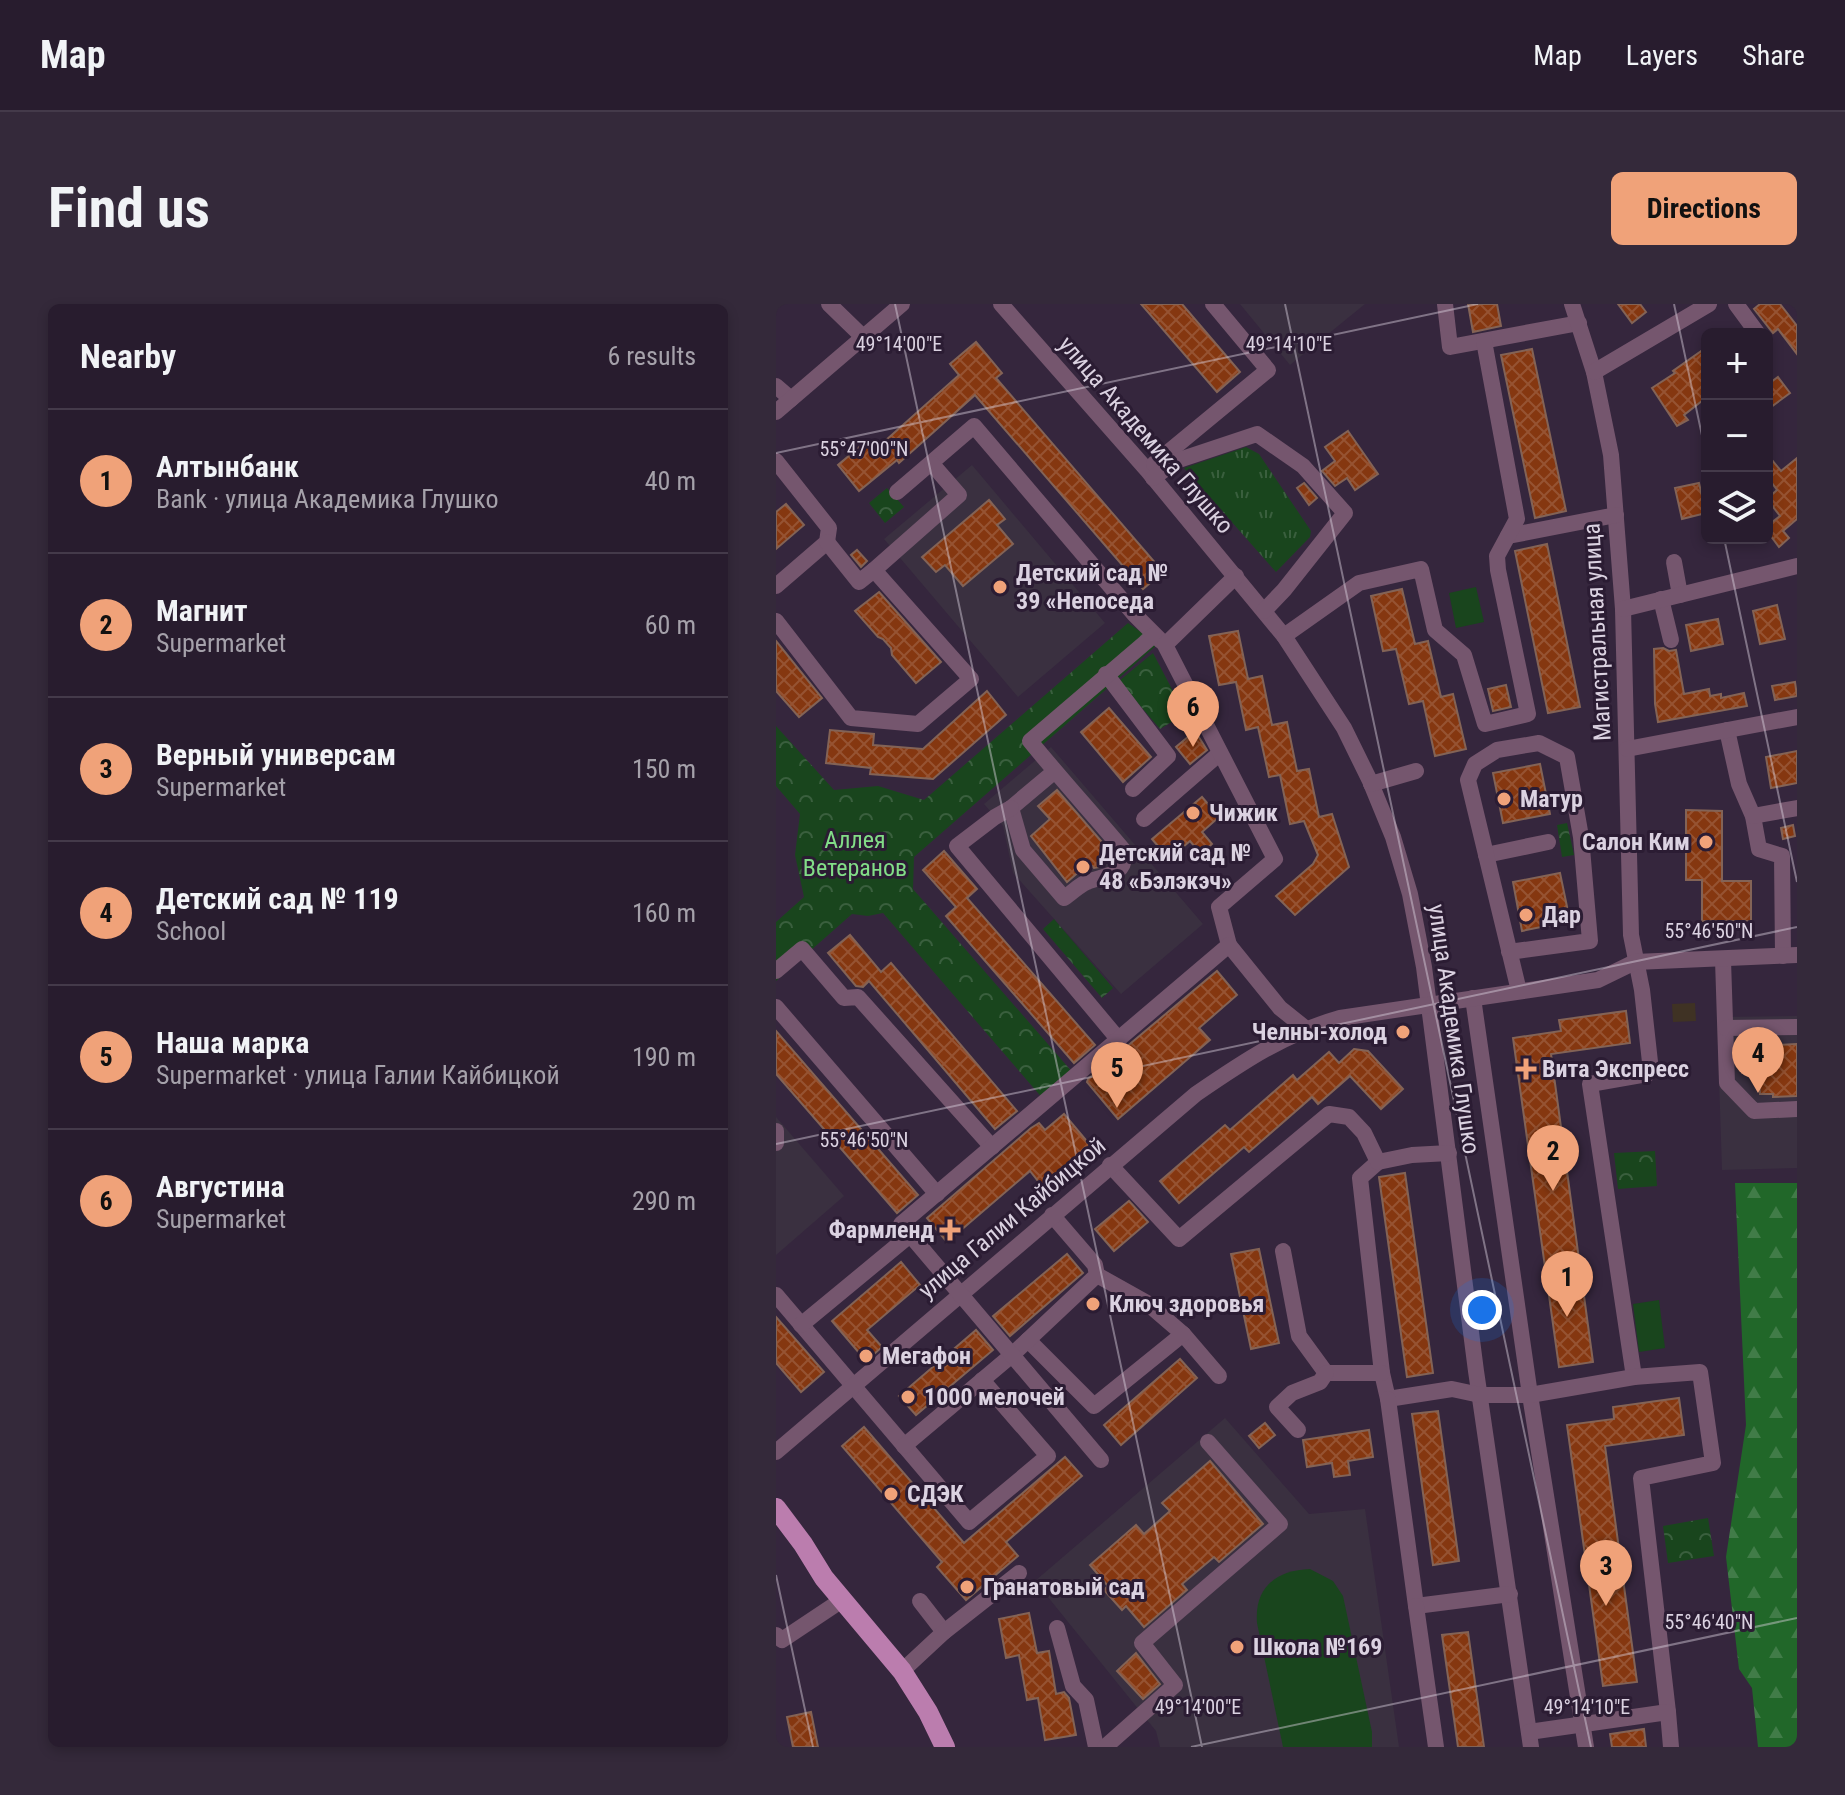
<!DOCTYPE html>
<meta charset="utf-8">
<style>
:root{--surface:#281c2e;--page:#34293a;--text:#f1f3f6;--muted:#a5a1aa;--line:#443a4a;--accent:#f0a279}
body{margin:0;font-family:"Roboto Condensed",sans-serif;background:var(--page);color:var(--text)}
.controls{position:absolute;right:24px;top:24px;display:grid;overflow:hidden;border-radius:12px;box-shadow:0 4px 12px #0003}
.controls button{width:72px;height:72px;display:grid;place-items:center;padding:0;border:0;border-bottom:2px solid var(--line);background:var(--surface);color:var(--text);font:40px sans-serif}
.you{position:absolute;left:706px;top:1006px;width:28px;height:28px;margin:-20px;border:6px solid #fff;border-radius:50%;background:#1a73e8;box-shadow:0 0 0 12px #1a73e833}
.badge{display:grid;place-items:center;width:52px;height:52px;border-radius:50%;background:var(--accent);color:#111;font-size:26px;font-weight:700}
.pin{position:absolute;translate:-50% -66px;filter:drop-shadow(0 2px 4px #0008)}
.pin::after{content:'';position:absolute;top:42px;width:28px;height:24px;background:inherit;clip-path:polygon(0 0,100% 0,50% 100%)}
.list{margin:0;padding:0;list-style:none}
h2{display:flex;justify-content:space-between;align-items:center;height:104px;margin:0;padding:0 32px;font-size:34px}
h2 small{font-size:26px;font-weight:400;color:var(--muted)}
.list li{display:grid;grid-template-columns:52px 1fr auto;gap:24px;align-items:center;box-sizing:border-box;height:144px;padding:0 32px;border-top:2px solid var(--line)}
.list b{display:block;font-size:30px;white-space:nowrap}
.list p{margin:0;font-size:26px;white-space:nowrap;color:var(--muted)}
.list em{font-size:26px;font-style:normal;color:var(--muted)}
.icon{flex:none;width:44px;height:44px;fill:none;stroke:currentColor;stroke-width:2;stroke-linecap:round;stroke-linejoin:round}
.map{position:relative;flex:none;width:1021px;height:1443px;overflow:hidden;border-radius:12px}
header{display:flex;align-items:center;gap:48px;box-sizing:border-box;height:112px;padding:0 40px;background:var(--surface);border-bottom:2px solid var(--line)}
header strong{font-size:38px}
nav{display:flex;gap:44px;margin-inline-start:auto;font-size:28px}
.intro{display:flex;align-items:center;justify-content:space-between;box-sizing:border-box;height:192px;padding:0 48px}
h1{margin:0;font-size:56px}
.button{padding:20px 36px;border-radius:12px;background:var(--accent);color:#111;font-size:28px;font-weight:700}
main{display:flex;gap:48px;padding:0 48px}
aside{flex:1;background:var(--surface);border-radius:12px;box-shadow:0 4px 12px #0003}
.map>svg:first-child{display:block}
.industrial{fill:#3f3224}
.education{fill:#3a3040}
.grass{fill:url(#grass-tufts)}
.forest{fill:url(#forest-firs)}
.park{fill:url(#park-crowns)}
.garden{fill:#19451d}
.building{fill:url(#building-cross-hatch);stroke:#836356;stroke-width:2}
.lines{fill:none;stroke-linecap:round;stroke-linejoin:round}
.minor{stroke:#75566e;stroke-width:16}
.major{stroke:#bb7dae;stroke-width:20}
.ticks{fill:none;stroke:#dbd2e1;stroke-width:2;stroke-opacity:0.45}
.poi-dot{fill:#f0a279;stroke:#2b1c33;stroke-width:3}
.labels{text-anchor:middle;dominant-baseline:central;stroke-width:6;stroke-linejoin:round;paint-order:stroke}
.street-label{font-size:24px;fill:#dbd2e1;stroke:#2b1c33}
.poi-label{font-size:24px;font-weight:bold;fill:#dbd2e1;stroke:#2b1c33;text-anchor:start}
.park-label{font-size:24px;fill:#82dd87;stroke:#2b1c33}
.ticks-label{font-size:20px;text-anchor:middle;fill:#dbd2e1;stroke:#2b1c33;stroke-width:6;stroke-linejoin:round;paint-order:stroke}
</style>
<header>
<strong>Map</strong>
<nav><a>Map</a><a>Layers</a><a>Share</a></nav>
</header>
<div class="intro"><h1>Find us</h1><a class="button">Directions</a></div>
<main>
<aside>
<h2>Nearby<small>6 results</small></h2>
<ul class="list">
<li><span class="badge">1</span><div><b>Алтынбанк</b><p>Bank · улица Академика Глушко</p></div><em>40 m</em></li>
<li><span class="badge">2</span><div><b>Магнит</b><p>Supermarket</p></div><em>60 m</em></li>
<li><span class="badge">3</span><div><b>Верный универсам</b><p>Supermarket</p></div><em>150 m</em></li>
<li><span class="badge">4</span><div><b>Детский сад № 119</b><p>School</p></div><em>160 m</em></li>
<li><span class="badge">5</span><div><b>Наша марка</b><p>Supermarket · улица Галии Кайбицкой</p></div><em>190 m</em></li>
<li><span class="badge">6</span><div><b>Августина</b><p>Supermarket</p></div><em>290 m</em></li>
</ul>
</aside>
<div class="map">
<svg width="1021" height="1443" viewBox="0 0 1021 1443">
<defs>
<pattern id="grass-tufts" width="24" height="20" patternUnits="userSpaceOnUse" patternTransform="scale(2)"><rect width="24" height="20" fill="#19451d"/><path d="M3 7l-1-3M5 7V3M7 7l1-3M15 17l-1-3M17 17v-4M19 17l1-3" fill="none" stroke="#3a5f3e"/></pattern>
<pattern id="forest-firs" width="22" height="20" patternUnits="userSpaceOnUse" patternTransform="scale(2)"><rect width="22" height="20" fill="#216729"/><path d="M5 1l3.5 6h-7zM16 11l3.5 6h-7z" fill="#417c48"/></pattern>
<pattern id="park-crowns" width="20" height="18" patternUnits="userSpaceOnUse" patternTransform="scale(2)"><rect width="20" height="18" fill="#19451d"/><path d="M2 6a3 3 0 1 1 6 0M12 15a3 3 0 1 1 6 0" fill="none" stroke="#3a5f3e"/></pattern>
<pattern id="building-cross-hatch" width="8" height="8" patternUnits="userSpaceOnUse" patternTransform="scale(2)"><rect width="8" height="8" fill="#853710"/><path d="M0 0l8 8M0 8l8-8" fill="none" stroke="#965332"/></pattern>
</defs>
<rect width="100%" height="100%" fill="#35263d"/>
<path class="industrial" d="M 919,699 L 920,717 L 897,718 L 896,700 Z"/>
<g class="education">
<path d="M 464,0 L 589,0 L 514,61 Z"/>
<path d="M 196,161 L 329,319 L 242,393 L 108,235 Z"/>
<path d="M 275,443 L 427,620 L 345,690 L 237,569 L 227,522 L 208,500 Z"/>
<path d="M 1021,712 L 1021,864 L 946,866 L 941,713 Z"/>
<path d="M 0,813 L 68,892 L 0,951 Z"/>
<path d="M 449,1114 L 533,1210 L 589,1205 L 623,1443 L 384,1443 L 380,1427 L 259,1277 Z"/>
</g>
<path class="grass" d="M 470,143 L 483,150 L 535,227 L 534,233 L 500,268 L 408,164 Z"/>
<path class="forest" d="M 959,879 L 1021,879 L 1021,1443 L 982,1443 L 976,1384 L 963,1365 L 950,1253 L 970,1121 Z"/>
<g class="park">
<path d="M 111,184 L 128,203 L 109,219 L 93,199 Z"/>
<path d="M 352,319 L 382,340 L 138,553 L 137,585 L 298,770 L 268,796 L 107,609 L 92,612 L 76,610 L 0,677 L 0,618 L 28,593 L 19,551 L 24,510 L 0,482 L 0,422 L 58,486 L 102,482 L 148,496 Z"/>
<path d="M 377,349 L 409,410 L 384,425 L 343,377 Z"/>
<path d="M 791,519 L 798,551 L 786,553 L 781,521 Z"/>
<path d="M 278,615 L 337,684 L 326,694 L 267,625 Z"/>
<path d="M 879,847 L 881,882 L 842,885 L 838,849 Z"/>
<path d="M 932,1214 L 938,1252 L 892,1259 L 887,1222 Z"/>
</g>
<g class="garden">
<path d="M 700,283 L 708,318 L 680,324 L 673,289 Z"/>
<path d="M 883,996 L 889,1044 L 863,1048 L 857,1000 Z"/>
<path d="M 534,1265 L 557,1277 L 567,1292 L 596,1428 L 596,1443 L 507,1443 L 481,1319 C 478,1283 501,1266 534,1265 Z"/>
</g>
<g class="building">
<path d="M 365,0 L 406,0 L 464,68 L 441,88 Z"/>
<path d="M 692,0 L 721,0 L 725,22 L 697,28 Z"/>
<path d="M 842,0 L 864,0 L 870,8 L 856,19 Z"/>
<path d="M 984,0 L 1004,0 L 1021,22 L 1021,50 L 1002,25 L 997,29 L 978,5 Z"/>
<path d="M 200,38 L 226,69 L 220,74 L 387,268 L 367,285 L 199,91 L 123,159 L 121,156 L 83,187 L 62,161 L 92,136 L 100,145 L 183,71 L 174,60 Z"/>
<path d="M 931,43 L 931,93 L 908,111 L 912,116 L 901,122 L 876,84 L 899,69 L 897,67 Z"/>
<path d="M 756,45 L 790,207 L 759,214 L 725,51 Z"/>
<path d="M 1002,73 L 1014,89 L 991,106 L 991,81 Z"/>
<path d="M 572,127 L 602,170 L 579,186 L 571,174 L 559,182 L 546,167 L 559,157 L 549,143 Z"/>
<path d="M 991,150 L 1005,167 L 1021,154 L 1021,215 L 1007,227 L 1013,234 L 1003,243 L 991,227 L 991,222 L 1004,212 L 991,195 L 1001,186 L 991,172 Z"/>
<path d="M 528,179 L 541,194 L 533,201 L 521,184 Z"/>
<path d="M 923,179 L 930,209 L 906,215 L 899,184 Z"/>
<path d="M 213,196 L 229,215 L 221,221 L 237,240 L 187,282 L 169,261 L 160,268 L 146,253 Z"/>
<path d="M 10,200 L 28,221 L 0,245 L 0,208 Z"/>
<path d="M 771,240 L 804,403 L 772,409 L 739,247 Z"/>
<path d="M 81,246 L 91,257 L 85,263 L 75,251 Z"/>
<path d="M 626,285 L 639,340 L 652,337 L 665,393 L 677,390 L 690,445 L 659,452 L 647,397 L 633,400 L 620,345 L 607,347 L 595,292 Z"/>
<path d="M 103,288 L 165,358 L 140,379 L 116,351 L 115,344 L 107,335 L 102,333 L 79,307 Z"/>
<path d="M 1001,301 L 1009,335 L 984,340 L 977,307 Z"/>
<path d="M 942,315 L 947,340 L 915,347 L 910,321 Z"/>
<path d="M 462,327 L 472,375 L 486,372 L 496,421 L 511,418 L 521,467 L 533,465 L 543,513 L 556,510 L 573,563 L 519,611 L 500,592 L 537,560 L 542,551 L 528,517 L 514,520 L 504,471 L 493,473 L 482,423 L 470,426 L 460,378 L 443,381 L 433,332 Z"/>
<path d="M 0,337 L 46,394 L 23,413 L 0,387 Z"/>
<path d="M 887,344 L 893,347 L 900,346 L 908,390 L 933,385 L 934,392 L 945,390 L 945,394 L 968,389 L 971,402 L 882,418 L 879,400 L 878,345 Z"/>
<path d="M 1019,378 L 1021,392 L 999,396 L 996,382 Z"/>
<path d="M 730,381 L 735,403 L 717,407 L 712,385 Z"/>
<path d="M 211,387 L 230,411 L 157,475 L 94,470 L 95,464 L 50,459 L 54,426 L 98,430 L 97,441 L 147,445 Z"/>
<path d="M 333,404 L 375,453 L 347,478 L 305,428 Z"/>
<path d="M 419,427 L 431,446 L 414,460 L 400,443 Z"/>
<path d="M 1021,447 L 1021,479 L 995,484 L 990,453 Z"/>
<path d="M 764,460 L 774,510 L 727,519 L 717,469 Z"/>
<path d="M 281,486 L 337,551 L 323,563 L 318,564 L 313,559 L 291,578 L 255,532 L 274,515 L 262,502 Z"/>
<path d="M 426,493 L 443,513 L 426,528 L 436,540 L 425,550 L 414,537 L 393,555 L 376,535 Z"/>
<path d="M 910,506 L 946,507 L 946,577 L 975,577 L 975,617 L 926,617 L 926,576 L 910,576 Z"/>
<path d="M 1017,521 L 1019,532 L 1007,535 L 1005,524 Z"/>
<path d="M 168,547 L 201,585 L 191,594 L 319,741 L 298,759 L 170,612 L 180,603 L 147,566 Z"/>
<path d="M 784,569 L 794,617 L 746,627 L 737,578 Z"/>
<path d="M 74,631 L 105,668 L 115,659 L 241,807 L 219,825 L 93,677 L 87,683 L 80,682 L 52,649 Z"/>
<path d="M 441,667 L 461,691 L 423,724 L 434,736 L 342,815 L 311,778 L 312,775 Z"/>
<path d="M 850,707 L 854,739 L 775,750 L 817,1058 L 783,1063 L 737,734 L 785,727 L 783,716 Z"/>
<path d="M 0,727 L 142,891 L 121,909 L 0,770 Z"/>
<path d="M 1021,740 L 1021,792 L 997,793 L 997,790 L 984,790 L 983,769 L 966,769 L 965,743 Z"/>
<path d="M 578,745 L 592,747 L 627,785 L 605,805 L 574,772 L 542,800 L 536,793 L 473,848 L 468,843 L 403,899 L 384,877 L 449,821 L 454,826 L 517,771 L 521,776 L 553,748 L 563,759 Z"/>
<path d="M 288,810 L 314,841 L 266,882 L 254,867 L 171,938 L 151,914 L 255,824 L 263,819 L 269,826 Z"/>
<path d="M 629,869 L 657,1069 L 631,1073 L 603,873 Z"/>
<path d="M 353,897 L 372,918 L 338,947 L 319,925 Z"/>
<path d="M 483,945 L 503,1039 L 475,1045 L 455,950 Z"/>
<path d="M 291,950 L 307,969 L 234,1032 L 217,1012 Z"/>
<path d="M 125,958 L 144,981 L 91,1026 L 106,1043 L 90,1057 L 56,1017 Z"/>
<path d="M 0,1013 L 48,1068 L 25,1088 L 0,1059 Z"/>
<path d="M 200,1026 L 217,1046 L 140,1111 L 123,1092 Z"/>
<path d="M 404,1055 L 421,1074 L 345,1141 L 328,1121 Z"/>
<path d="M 903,1094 L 908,1131 L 829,1142 L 861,1378 L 827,1382 L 791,1121 L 838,1115 L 837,1103 Z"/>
<path d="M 662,1107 L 683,1257 L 657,1261 L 636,1110 Z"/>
<path d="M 489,1119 L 499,1131 L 483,1144 L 473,1132 Z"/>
<path d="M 88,1123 L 188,1239 L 289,1153 L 306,1172 L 230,1238 L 242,1252 L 190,1296 L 161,1263 L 166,1258 L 66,1142 Z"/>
<path d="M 593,1126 L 597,1153 L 572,1157 L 574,1171 L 558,1173 L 556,1159 L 531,1163 L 527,1136 Z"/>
<path d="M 434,1157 L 487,1220 L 443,1258 L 438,1253 L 406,1280 L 411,1286 L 368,1323 L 350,1302 L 346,1306 L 328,1286 L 332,1282 L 314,1261 L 360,1221 L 368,1230 L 394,1207 L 386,1199 Z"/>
<path d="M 253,1309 L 261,1349 L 273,1347 L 280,1390 L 288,1388 L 293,1394 L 300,1431 L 269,1436 L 262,1394 L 251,1396 L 243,1351 L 230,1354 L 223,1315 Z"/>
<path d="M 692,1328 L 708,1443 L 682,1443 L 666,1331 Z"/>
<path d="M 360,1349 L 384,1380 L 367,1395 L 341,1367 Z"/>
<path d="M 35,1408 L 42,1443 L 17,1443 L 11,1413 Z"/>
<path d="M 868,1425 L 870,1443 L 836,1443 L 834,1430 Z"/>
</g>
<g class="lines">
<g class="minor">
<path d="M 53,0 L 87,33"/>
<path d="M 225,0 L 371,166 L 508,332 L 568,424 L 594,477 L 617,533 L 634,590 L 648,663 L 700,1067 L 755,1443"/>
<path d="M 669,0 L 674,43 L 803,19"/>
<path d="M 796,0 L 818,68 L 835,151 L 847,305 L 855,631 L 866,686 L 874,758 L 871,770 L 814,780 L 858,1073"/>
<path d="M 960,0 L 982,30"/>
<path d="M 818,68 L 933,0"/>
<path d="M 0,82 L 15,95"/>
<path d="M 0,108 L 126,0"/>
<path d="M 0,157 L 53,224 L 51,238 L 0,282"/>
<path d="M 378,160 L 492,66 L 437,0"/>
<path d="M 377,174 L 400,157 L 481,130 L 527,162 L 569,209 L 508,286 L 488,307"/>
<path d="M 121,188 L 198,122 L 358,310 L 385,337"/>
<path d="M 732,232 L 840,211"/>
<path d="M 898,258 L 904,291"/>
<path d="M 98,266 L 183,191 L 156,160"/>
<path d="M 885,295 L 895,336"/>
<path d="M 847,305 L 1021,262"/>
<path d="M 0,317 L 75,414 L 142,420 L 195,375 L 98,266 L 83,278 L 51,238"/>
<path d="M 508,332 L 583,279 L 645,265 L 659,326 L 688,351 L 709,420 L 752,410 L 722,266 L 721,252 L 741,215 L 708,37"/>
<path d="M 330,370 L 392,452 L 357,485"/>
<path d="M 951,426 L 963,480 L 977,512 L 983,545 L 1006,552 L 1007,652"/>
<path d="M 851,445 L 1021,413"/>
<path d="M 279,467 L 235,504 L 247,546 L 288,594 C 296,589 303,581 311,578 C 328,571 351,573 348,547 C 317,510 284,474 254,437 L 378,331"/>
<path d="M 595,480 L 640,467"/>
<path d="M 235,504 L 219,513 L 181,542 L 343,736"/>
<path d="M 977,512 L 1021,504"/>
<path d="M 368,515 L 444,449"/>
<path d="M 710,551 L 772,538"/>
<path d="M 453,641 L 443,603 L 499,555 L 389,341 L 460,272"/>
<path d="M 733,648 L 814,637 L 805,533 L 791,453 L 763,439 L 721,446 L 699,460 L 692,476 L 743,687"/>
<path d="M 947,656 L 951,779 L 978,807 L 1021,805"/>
<path d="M 0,667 L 26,645 L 68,694 L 82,693 L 216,843"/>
<path d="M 697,694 L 754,1091 L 810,1443"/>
<path d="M 0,703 L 161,890"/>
<path d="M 950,724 L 1021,723"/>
<path d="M 0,827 L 0,839"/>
<path d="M 602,858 L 584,874 L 606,1069 L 612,1095 L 676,1085 L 704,1091 L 754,1091 L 858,1073 L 924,1068 L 937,1159 L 865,1174 L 892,1408"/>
<path d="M 334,861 L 403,935 L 553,810 L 573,813 L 588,829 L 602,858 L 636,851 L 673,849"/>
<path d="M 507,947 L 523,1032 L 550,1069 L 606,1069"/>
<path d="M 0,991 L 193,1218 L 272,1152 L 206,1076"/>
<path d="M 25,1021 L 134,931"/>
<path d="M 407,1030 L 443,1072"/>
<path d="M 252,1036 L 318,1102 L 407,1030 L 371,999 L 321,971"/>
<path d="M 612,1095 L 640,1302 L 734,1290"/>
<path d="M 522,1126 L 501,1103 L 516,1089 L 544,1078 L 550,1069"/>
<path d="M 128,1142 L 236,1051 L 321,971 L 319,961 L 276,911"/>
<path d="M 0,1148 L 420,790 C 468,757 508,730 564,714 L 822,676 L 859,658 L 1021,651"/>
<path d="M 325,1156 L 125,920 L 453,641 L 504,704 L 529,724"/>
<path d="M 144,1297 L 168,1328"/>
<path d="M 640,1302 L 660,1443"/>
<path d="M 281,1324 L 297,1382 L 310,1396 L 320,1443"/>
<path d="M 0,1331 L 6,1336 L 66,1296"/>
<path d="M 126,1367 L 168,1328 L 243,1269"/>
<path d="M 753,1428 L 892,1408 L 895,1443"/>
<path d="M 329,1443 L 399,1381 L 366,1339 L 504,1220 L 432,1138"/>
</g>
<path class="major" d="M 0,1204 L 27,1240 L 48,1274 L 126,1367 L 152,1408 L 169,1443"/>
</g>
<path class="ticks" d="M 119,0 L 426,1443M 509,0 L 815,1443M 898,0 L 931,155M 0,149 L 702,0M 948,234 L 1021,578M 0,840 L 1021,623M 0,1271 L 37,1443M 415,1443 L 1021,1314"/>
<g class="poi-dot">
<circle cx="224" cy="283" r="8"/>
<circle cx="728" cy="495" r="8"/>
<circle cx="417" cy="509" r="8"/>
<circle cx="930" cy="538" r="8"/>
<circle cx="307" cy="563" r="8"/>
<circle cx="750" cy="611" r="8"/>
<circle cx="627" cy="728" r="8"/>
<path d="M746 753h8v8h8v8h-8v8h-8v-8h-8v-8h8z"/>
<path d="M170 914h8v8h8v8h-8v8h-8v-8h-8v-8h8z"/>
<circle cx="317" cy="1000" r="8"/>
<circle cx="90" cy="1052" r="8"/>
<circle cx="132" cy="1093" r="8"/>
<circle cx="115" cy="1190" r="8"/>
<circle cx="191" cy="1283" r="8"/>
<circle cx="461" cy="1343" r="8"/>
</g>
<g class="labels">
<g class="street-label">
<text transform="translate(370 131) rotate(49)">улица Академика Глушко</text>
<text transform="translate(821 328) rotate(-93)">Магистральная улица</text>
<text transform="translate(678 725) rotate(82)">улица Академика Глушко</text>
<text transform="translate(236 914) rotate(-40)">улица Галии Кайбицкой</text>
</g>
<g class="poi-label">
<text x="240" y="269">Детский сад №<tspan x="240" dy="28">39 «Непоседа</tspan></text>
<text x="744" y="495">Матур</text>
<text x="433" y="509">Чижик</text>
<text x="914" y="538" text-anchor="end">Салон Ким</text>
<text x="323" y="549">Детский сад №<tspan x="323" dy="28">48 «Бэлэкэч»</tspan></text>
<text x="766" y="611">Дар</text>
<text x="611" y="728" text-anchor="end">Челны-холод</text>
<text x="766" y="765">Вита Экспресс</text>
<text x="158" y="926" text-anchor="end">Фармленд</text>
<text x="333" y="1000">Ключ здоровья</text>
<text x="106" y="1052">Мегафон</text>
<text x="148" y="1093">1000 мелочей</text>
<text x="131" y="1190">СДЭК</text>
<text x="207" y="1283">Гранатовый сад</text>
<text x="477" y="1343">Школа №169</text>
</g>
<g class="park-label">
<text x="79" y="536">Аллея<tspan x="79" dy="28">Ветеранов</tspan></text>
</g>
</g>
<g class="ticks-label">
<text x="513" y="47">49°14'10"E</text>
<text x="123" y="47">49°14'00"E</text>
<text x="88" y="152">55°47'00"N</text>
<text x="933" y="634">55°46'50"N</text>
<text x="88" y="843">55°46'50"N</text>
<text x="933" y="1325">55°46'40"N</text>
<text x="422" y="1410">49°14'00"E</text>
<text x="811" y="1410">49°14'10"E</text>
</g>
</svg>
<div class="controls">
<button>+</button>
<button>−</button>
<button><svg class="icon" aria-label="layers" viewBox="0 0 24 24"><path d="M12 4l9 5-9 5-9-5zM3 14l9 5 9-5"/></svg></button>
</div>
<div class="you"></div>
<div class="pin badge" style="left:791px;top:1013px">1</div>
<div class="pin badge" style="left:777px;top:887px">2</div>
<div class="pin badge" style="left:830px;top:1302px">3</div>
<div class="pin badge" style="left:982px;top:789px">4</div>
<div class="pin badge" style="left:341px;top:804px">5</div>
<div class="pin badge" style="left:417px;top:443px">6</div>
</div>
</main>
